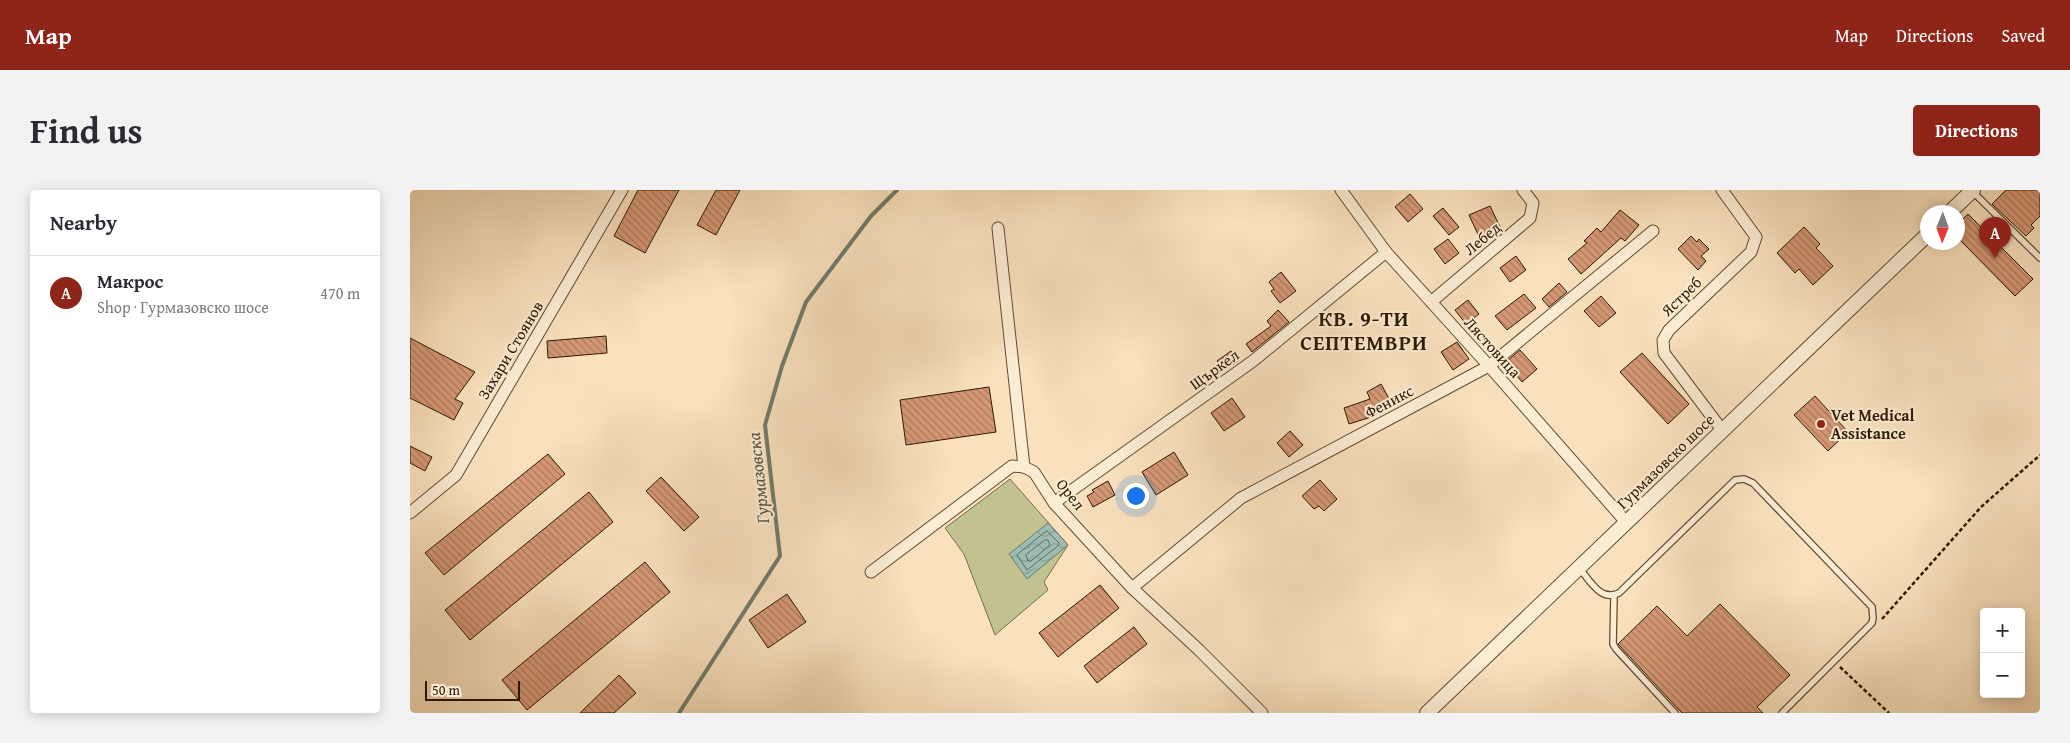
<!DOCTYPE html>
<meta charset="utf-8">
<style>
:root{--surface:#fff;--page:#f2f2f3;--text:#2b2b33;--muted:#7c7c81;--line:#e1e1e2;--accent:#8f2418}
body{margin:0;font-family:"Gentium Book Plus",serif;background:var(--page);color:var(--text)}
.controls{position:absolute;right:15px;bottom:15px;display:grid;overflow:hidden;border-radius:5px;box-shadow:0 2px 12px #0003}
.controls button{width:45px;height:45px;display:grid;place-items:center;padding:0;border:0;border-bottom:1px solid var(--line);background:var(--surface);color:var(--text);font:25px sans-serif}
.compass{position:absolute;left:1510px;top:15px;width:45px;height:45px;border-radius:50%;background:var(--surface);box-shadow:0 2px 12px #0003;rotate:181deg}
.scale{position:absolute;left:15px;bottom:12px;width:95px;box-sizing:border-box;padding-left:5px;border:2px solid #2e1803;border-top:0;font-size:14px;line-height:18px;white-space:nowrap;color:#2e1803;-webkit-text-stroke:4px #fbecd4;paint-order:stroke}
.you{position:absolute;left:725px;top:305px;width:18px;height:18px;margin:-12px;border:4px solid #fff;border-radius:50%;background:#1a73e8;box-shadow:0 0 0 8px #1a73e833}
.badge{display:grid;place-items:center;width:32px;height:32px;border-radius:50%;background:var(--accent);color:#fff;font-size:16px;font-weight:700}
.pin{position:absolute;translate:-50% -41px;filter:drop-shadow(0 1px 2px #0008)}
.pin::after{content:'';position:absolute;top:26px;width:18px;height:15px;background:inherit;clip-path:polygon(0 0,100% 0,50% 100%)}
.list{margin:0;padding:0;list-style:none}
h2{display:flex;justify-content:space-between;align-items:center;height:65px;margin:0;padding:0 20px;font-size:21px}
h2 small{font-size:16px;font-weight:400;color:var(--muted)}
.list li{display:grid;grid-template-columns:32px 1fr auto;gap:15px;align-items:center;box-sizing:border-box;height:75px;padding:0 20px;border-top:1px solid var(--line)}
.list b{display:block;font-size:19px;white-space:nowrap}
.list p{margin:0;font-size:16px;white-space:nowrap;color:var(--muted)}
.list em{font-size:16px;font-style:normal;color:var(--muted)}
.map{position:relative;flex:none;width:1630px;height:523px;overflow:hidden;border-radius:5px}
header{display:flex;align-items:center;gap:30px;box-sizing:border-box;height:70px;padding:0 25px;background:var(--accent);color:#fff}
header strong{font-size:24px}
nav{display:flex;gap:28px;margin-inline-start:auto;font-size:18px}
.intro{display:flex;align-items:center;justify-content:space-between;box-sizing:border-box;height:120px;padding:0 30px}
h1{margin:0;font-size:35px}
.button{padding:12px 22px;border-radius:5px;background:var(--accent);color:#fff;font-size:18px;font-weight:700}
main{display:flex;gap:30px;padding:0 30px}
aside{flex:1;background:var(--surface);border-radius:5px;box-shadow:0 2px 12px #0003}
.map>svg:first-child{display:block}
.pitch{fill:#c1c28f;stroke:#786d49}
.water{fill:url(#water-waves);stroke:#717b6c}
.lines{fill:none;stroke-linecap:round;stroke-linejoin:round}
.shore{stroke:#666a5a;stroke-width:1}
.stream{stroke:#717b6c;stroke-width:4}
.building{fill:url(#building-back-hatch);stroke:#2e1803}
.service-casing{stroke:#614a32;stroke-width:8}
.minor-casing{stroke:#614a32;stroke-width:13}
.tertiary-casing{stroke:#614a32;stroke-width:16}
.path{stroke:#2e1803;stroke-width:2.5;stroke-dasharray:4 2.5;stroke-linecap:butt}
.service{stroke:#fbecd4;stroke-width:5.5}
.minor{stroke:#fbecd4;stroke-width:11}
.tertiary{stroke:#fbecd4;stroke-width:14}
.poi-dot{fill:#8f2418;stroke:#fbecd4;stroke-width:2}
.labels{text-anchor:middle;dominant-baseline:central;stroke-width:4;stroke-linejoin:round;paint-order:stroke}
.street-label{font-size:16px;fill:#2e1803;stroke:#fbecd4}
.poi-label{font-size:16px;font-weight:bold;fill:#2e1803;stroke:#fbecd4;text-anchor:start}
.water-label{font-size:18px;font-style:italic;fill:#555240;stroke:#fbecd4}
.district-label{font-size:21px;font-weight:bold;letter-spacing:1px;fill:#2e1803;stroke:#fbecd4}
</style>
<header>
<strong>Map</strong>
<nav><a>Map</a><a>Directions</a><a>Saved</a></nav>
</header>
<div class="intro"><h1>Find us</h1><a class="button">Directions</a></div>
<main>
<aside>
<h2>Nearby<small></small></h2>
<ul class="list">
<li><span class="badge">A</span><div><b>Макрос</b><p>Shop · Гурмазовско шосе</p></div><em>470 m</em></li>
</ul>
</aside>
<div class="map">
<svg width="1630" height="523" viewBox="0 0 1630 523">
<defs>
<pattern id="water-waves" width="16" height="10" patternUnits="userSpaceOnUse" patternTransform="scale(1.25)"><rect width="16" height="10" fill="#9ebdb2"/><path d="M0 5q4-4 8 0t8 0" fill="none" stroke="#88a297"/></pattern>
<pattern id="building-back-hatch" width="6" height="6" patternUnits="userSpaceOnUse" patternTransform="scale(1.25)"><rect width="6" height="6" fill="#d59875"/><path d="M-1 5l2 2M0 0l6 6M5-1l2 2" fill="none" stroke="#ad7b5e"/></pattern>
</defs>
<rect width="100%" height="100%" fill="#f9e1bd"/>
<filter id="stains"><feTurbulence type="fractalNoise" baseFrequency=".004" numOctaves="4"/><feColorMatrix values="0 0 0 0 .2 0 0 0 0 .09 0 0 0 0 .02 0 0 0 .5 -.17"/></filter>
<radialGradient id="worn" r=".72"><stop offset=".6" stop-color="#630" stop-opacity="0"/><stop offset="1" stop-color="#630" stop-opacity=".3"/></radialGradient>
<path class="pitch" d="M 600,289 L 658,355 L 634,392 L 638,400 L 585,445 L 554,364 L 535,338 Z"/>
<path class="water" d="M 638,333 L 658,355 L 617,389 L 599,364 Z"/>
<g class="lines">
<g class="shore">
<path d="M 637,341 L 649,353 L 649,355 L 617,380 L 607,365 Z"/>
<path d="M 635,350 L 638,350 L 640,355 L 621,371 L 618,371 L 616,365 Z"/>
</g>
<path class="stream" d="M 269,523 L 370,366 L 355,235 L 372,176 L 396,112 L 461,26 L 487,0"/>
</g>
<g class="building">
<path d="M 228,0 L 269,0 L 235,63 L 204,46 Z"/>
<path d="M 306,0 L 330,0 L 306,45 L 287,35 Z"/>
<path d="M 1596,0 L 1630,0 L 1630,26 L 1621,35 L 1624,38 L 1616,46 L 1582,14 Z"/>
<path d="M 1000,4 L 1013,19 L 998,32 L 985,17 Z"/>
<path d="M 1080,16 L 1090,37 L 1082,41 L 1084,45 L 1071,51 L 1059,25 Z"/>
<path d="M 1033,18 L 1049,37 L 1039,45 L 1023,26 Z"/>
<path d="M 1210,20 L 1229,35 L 1215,51 L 1211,48 L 1171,84 L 1158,69 L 1177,53 L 1174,51 L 1187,38 L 1191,42 Z"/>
<path d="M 1558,24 L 1623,89 L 1605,106 L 1548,48 L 1548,34 Z"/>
<path d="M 1394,37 L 1410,54 L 1406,58 L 1423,76 L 1403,95 L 1389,79 L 1385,83 L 1367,63 Z"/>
<path d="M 1281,46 L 1287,52 L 1289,49 L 1299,59 L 1291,66 L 1296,71 L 1288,80 L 1268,59 Z"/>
<path d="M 1038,49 L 1049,63 L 1035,74 L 1024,59 Z"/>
<path d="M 1106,66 L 1116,80 L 1100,92 L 1090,78 Z"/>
<path d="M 871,82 L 886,101 L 870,113 L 861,101 L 864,99 L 859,92 Z"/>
<path d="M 1149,93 L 1157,102 L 1139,117 L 1132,109 Z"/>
<path d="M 1114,104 L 1126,118 L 1097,140 L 1085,126 Z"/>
<path d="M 1191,106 L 1206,123 L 1189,137 L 1174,121 Z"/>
<path d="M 1058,110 L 1069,124 L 1056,134 L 1045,120 Z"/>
<path d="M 868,120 L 879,132 L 842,162 L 836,154 L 861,136 L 857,131 Z"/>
<path d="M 196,146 L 197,163 L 138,168 L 137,151 Z"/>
<path d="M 0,148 L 65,182 L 45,209 L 53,213 L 44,230 L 0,208 Z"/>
<path d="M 1047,152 L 1059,169 L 1043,180 L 1031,162 Z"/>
<path d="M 1110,160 L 1127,179 L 1112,192 L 1101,179 L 1103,177 L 1097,171 Z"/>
<path d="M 821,161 L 828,171 L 814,180 L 807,171 Z"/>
<path d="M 1232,163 L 1279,214 L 1258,234 L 1210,182 Z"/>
<path d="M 971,194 L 982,214 L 958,228 L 939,234 L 934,218 L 960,209 L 957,202 Z"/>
<path d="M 579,197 L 586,242 L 496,255 L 490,210 Z"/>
<path d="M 1405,206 L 1438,242 L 1418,261 L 1384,225 Z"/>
<path d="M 822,208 L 835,227 L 814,241 L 801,223 Z"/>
<path d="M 880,241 L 893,255 L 879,267 L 867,253 Z"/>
<path d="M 0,256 L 22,267 L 15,281 L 0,273 Z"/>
<path d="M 764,262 L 778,285 L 746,305 L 732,282 Z"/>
<path d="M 138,264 L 155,284 L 34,385 L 15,363 Z"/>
<path d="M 251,287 L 289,327 L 274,341 L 236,301 Z"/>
<path d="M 910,290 L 927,309 L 914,321 L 909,316 L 904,319 L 892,306 Z"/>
<path d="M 698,291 L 705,305 L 683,317 L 677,306 L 684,302 L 682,300 Z"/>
<path d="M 179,302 L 203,332 L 60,450 L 35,420 Z"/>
<path d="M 235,372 L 260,402 L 117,520 L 92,490 Z"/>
<path d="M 690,395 L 709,418 L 648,467 L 629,443 Z"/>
<path d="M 377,404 L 396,432 L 358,458 L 339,430 Z"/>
<path d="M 1310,414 L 1380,485 L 1347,517 L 1353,523 L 1272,523 L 1208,454 L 1247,416 L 1277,446 Z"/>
<path d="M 724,437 L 737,454 L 687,493 L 674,476 Z"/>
<path d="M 209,485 L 226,503 L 204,523 L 170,523 Z"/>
</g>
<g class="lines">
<g class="service-casing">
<g id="service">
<path d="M 1562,1 L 1630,68"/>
<path d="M 1170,379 C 1180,391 1191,412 1209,403 L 1325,290 L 1334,289 L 1343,293 L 1462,417 L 1463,428 L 1462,433 L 1372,523"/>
<path d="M 1204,406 L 1203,454 L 1206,459 L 1265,523"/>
</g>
</g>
<g class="minor-casing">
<g id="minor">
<path d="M 931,0 L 976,62 L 1079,176 L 1216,332"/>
<path d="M 1312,0 L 1346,47 L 1341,62 L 1259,140 L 1253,150 L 1254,163 L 1312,240"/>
<path d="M 588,38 L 614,277 L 624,282 L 644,313 L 722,398 L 789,460 L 852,523"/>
<path d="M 1021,112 L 1120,28 L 1123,13 L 1113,0"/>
<path d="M 644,313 L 843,171 L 976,62"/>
<path d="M 0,323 L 46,285 L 212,0"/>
<path d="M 461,382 L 602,276 L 614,277"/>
<path d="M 722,398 L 831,308 L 1079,176 L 1243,41"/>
</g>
</g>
<g class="tertiary-casing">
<g id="tertiary">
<path d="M 1540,22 L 1563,0"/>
<path d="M 1017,523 L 1518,44"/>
</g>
</g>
<g class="path">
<path d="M 1472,429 L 1571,317 L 1630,265"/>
<path d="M 1430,477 L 1479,523"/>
</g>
<use href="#service" class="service"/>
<use href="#minor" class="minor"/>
<use href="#tertiary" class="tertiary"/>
</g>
<circle class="poi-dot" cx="1411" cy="234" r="5"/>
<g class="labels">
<g class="street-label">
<text transform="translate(1072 48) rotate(-40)">Лебед</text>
<text transform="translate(1271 106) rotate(-44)">Ястреб</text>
<text transform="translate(1083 157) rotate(48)">Лястовица</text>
<text transform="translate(100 160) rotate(-59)">Захари Стоянов</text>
<text transform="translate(804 179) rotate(-36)">Щъркел</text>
<text transform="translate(979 211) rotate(-28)">Феникс</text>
<text transform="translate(1255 271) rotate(-44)">Гурмазовско шосе</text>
<text transform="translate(661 304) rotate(51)">Орел</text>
</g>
<g class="poi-label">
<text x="1421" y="225">Vet Medical<tspan x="1421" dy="18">Assistance</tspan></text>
</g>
<g class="water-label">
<text transform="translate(348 288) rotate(-96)">Гурмазовска</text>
</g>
<g class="district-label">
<text x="954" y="128">КВ. 9-ТИ<tspan x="954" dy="24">СЕПТЕМВРИ</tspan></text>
</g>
</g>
<rect width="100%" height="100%" filter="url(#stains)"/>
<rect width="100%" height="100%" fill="url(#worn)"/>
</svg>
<div class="controls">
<button>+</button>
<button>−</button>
</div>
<svg class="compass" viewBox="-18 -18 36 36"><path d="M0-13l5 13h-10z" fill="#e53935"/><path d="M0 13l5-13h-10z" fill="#7c7c81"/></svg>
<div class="scale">50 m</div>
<div class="you"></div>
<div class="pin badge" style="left:1585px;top:68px">A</div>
</div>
</main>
